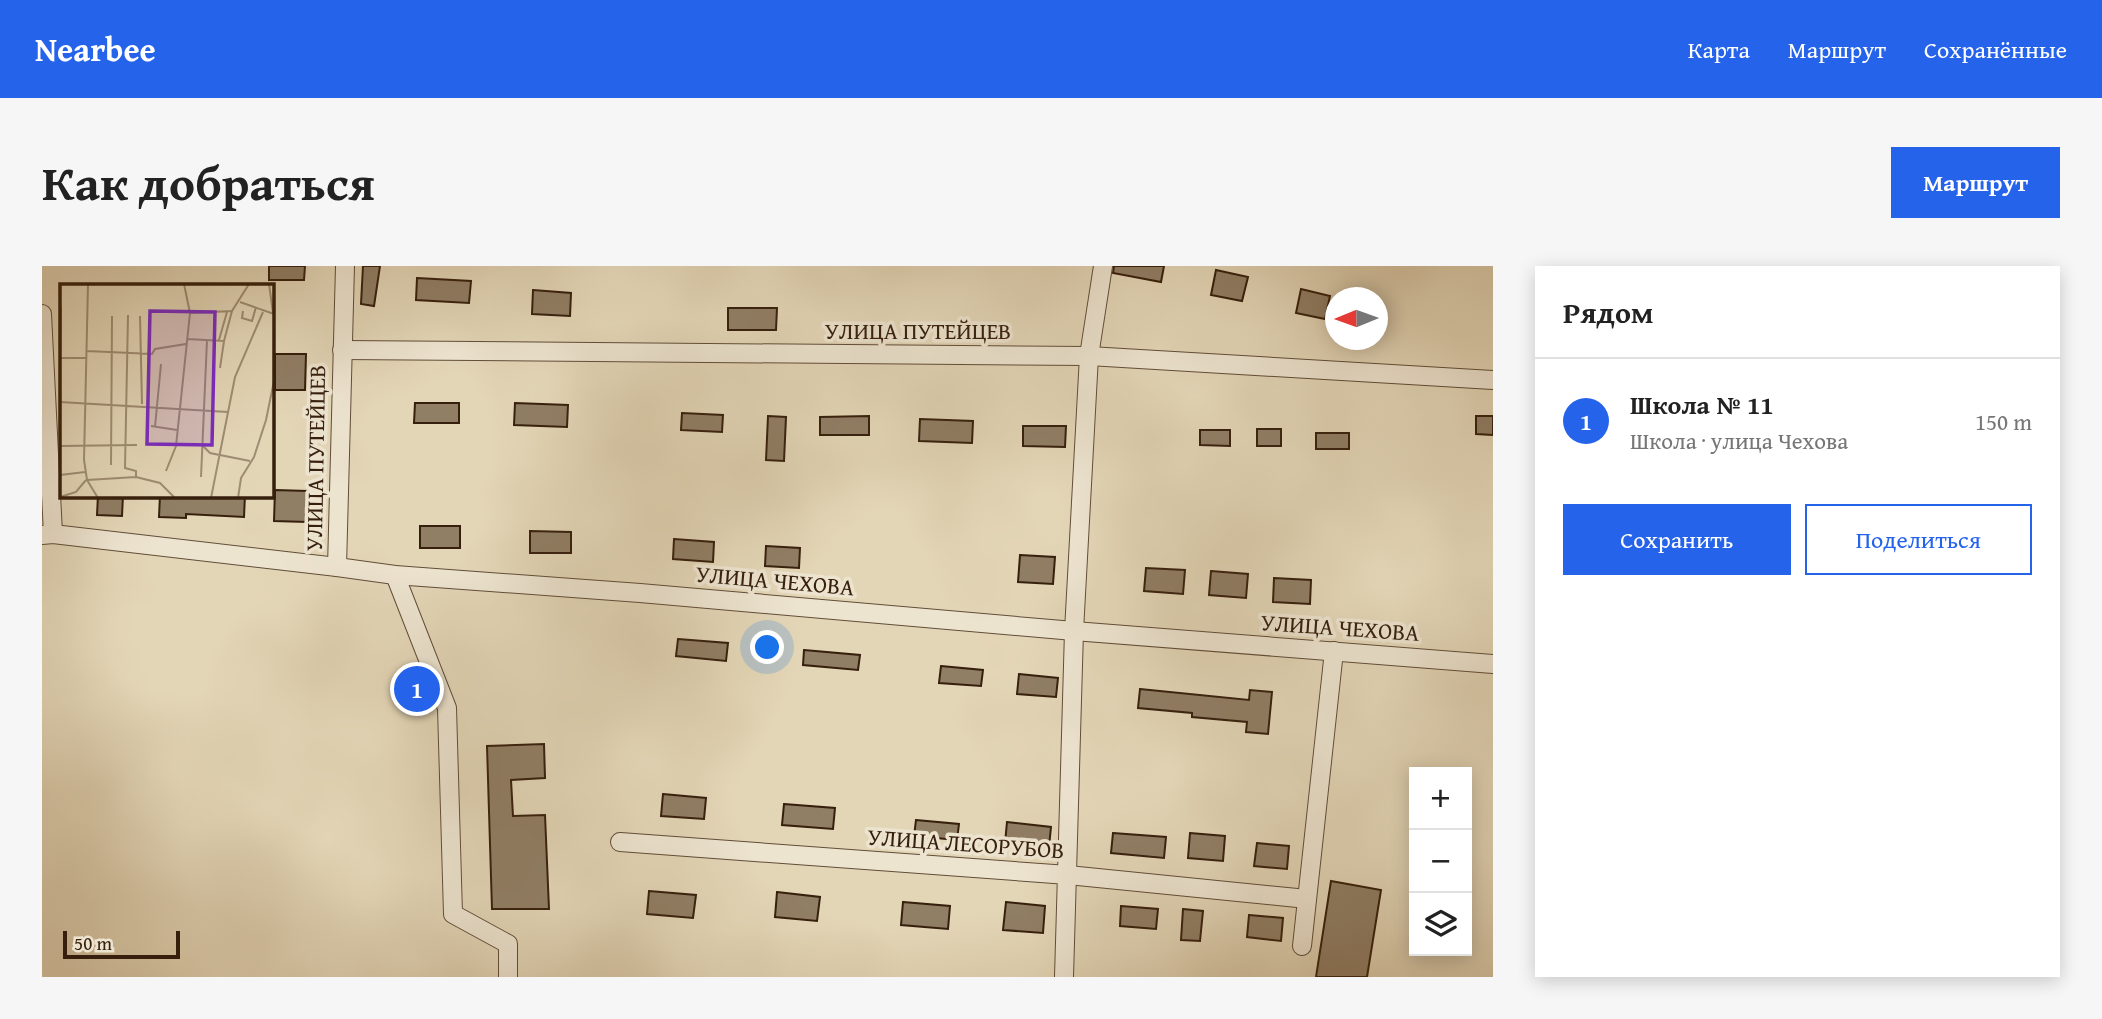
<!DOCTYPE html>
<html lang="ru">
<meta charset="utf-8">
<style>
:root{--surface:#fff;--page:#f6f6f6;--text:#222;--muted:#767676;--line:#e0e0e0;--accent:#2563eb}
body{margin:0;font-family:"Gentium Book Plus",serif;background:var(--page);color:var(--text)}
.controls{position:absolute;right:21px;bottom:21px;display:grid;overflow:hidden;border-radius:0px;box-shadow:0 4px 18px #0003}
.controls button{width:63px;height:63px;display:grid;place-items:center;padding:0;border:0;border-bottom:2px solid var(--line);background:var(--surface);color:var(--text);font:35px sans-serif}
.compass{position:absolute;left:1283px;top:21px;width:63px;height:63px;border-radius:50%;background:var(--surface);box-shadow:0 4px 18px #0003;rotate:269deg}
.scale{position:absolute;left:21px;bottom:18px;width:117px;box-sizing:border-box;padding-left:7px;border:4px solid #361f0d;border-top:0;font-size:19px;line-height:24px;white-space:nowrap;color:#361f0d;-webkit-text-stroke:5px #ede4d0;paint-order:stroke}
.you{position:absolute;left:726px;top:382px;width:24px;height:24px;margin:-18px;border:5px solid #fff;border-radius:50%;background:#1a73e8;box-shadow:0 0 0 10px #1a73e833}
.badge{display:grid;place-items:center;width:46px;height:46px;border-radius:50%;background:var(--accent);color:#fff;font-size:23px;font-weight:700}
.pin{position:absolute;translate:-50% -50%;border:4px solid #fff;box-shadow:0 2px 7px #0006}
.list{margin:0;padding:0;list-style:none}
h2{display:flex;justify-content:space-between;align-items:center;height:91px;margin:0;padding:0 28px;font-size:30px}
h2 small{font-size:23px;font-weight:400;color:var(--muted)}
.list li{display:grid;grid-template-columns:46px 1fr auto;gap:21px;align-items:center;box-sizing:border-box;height:126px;padding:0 28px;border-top:2px solid var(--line)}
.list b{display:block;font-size:26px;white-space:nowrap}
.list p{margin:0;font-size:23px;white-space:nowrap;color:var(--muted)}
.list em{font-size:23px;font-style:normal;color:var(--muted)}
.actions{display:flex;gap:14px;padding:21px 28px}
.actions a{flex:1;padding:16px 0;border:2px solid var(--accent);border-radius:0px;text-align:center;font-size:24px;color:var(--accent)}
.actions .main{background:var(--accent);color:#fff}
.icon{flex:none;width:38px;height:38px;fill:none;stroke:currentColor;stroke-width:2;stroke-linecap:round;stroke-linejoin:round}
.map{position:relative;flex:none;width:1451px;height:711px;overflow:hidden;border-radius:0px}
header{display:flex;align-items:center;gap:42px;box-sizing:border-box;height:98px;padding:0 35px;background:var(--accent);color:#fff}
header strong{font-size:33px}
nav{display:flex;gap:38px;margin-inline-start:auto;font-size:24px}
.intro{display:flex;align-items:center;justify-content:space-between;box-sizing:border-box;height:168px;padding:0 42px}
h1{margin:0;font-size:49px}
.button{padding:18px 32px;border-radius:0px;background:var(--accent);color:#fff;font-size:24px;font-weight:700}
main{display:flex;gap:42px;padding:0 42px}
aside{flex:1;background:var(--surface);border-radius:0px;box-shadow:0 4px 18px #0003}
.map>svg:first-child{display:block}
.building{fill:#907e65;stroke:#361f0d;stroke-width:2}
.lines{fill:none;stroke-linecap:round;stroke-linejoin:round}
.minor-casing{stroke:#614d38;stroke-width:20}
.minor{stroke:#ede4d0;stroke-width:18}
.labels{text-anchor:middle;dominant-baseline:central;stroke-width:7;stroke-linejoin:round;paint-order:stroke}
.street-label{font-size:23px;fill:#361f0d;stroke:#ede4d0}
.inset-road{fill:none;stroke:#9e8d73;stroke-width:2}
.view{fill:#7b2cbf;fill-opacity:0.15;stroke:#7b2cbf;stroke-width:3.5}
.inset-edge{fill:none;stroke:#361f0d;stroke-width:3.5}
</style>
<header>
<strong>Nearbee</strong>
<nav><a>Карта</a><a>Маршрут</a><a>Сохранённые</a></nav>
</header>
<div class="intro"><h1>Как добраться</h1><a class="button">Маршрут</a></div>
<main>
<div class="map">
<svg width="1451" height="711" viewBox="0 0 1451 711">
<rect width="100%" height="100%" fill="#e3d6b7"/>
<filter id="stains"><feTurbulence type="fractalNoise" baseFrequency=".00286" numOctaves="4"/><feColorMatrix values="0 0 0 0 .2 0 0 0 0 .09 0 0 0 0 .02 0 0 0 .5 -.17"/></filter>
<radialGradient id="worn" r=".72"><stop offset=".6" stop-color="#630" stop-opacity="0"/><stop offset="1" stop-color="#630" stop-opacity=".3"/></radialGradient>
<g class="building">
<path d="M 227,0 L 263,0 L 262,14 L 227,14 Z"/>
<path d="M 321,0 L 338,0 L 332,40 L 319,38 Z"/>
<path d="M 1072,0 L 1122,0 L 1119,16 L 1071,7 Z"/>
<path d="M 1174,4 L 1206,11 L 1200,35 L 1169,29 Z"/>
<path d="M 375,12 L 429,15 L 427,37 L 374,34 Z"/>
<path d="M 1259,23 L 1288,30 L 1283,53 L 1254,47 Z"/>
<path d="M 491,24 L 529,27 L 528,50 L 490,48 Z"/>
<path d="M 686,42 L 735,42 L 734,64 L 686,64 Z"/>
<path d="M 233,88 L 264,88 L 263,124 L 233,124 Z"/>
<path d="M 373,137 L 417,137 L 417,157 L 372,157 Z"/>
<path d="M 473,137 L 526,139 L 525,161 L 472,159 Z"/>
<path d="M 640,147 L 681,149 L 680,166 L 639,164 Z"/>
<path d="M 726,150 L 744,151 L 742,195 L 724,194 Z"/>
<path d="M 827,150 L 827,169 L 778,169 L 778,151 Z"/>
<path d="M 1434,150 L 1451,150 L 1451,169 L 1434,168 Z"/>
<path d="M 878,153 L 931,155 L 930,177 L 877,175 Z"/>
<path d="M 981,160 L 1024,160 L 1023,181 L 981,180 Z"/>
<rect x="1215" y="163" width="24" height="17"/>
<path d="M 1158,164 L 1188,164 L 1188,180 L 1158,179 Z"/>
<rect x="1274" y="167" width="33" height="16"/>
<path d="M 233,224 L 266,225 L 265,256 L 232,255 Z"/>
<path d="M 56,229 L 81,229 L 80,250 L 55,249 Z"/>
<path d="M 118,229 L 203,229 L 202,251 L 144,248 L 144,252 L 117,251 Z"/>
<rect x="378" y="260" width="40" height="22"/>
<path d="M 488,265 L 529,266 L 529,287 L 488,287 Z"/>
<path d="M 632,273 L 672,276 L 671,296 L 631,293 Z"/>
<path d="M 724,280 L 758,282 L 757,302 L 723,300 Z"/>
<path d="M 978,289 L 1013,291 L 1011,318 L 976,316 Z"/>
<path d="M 1104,302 L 1143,304 L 1141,328 L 1102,325 Z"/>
<path d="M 1169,305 L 1206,308 L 1204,332 L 1167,329 Z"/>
<path d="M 1232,312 L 1269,314 L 1268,338 L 1231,336 Z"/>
<path d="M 636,373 L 686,377 L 684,395 L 634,390 Z"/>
<path d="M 762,384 L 818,389 L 816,404 L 761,399 Z"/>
<path d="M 899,400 L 941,404 L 939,420 L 897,417 Z"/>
<path d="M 977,408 L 1016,412 L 1014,431 L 975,428 Z"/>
<path d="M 1098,423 L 1207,434 L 1208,424 L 1230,426 L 1226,468 L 1204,466 L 1205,456 L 1150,451 L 1150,447 L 1096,442 Z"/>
<path d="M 502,478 L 503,512 L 469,514 L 471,550 L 503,549 L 507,643 L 450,643 L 445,480 Z"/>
<path d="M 621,528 L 664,532 L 662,553 L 619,550 Z"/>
<path d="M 742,538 L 793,542 L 791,563 L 740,559 Z"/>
<path d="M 874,554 L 917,558 L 915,574 L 872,570 Z"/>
<path d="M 965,556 L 1009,561 L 1007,581 L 963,577 Z"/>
<path d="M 1071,567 L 1124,571 L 1122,592 L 1069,587 Z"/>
<path d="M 1148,567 L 1183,570 L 1181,595 L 1146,592 Z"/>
<path d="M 1215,577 L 1247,580 L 1245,603 L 1212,600 Z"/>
<path d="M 1289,615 L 1339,624 L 1325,711 L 1274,711 Z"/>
<path d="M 607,625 L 654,629 L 651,652 L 605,648 Z"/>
<path d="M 735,626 L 778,631 L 775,655 L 733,651 Z"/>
<path d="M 861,636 L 908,640 L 906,663 L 859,659 Z"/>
<path d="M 964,636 L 1003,640 L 1001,667 L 961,664 Z"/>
<path d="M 1079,640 L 1116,643 L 1114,663 L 1078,660 Z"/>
<path d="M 1141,643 L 1161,645 L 1158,675 L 1139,674 Z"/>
<path d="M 1207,649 L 1241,652 L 1239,675 L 1205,671 Z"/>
</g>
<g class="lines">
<g class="minor-casing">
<g id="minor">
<path d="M 0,48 L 11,268"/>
<path d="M 300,84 L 1047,90 L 1451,114"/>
<path d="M 0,269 L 11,268 L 295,301 L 353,309 L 598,327 L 1032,365 L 1451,398"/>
<path d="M 295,301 L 303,0"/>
<path d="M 353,309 L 405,442 L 411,648 L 466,678 L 466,711"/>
<path d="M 578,576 L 1026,609 L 1265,633"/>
<path d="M 1260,680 L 1292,385"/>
<path d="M 1022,711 L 1032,365 L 1047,90 L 1061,0"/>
</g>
</g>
<use href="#minor" class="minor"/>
</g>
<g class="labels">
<g class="street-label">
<text x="876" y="64">УЛИЦА ПУТЕЙЦЕВ</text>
<text transform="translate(273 192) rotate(-89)">УЛИЦА ПУТЕЙЦЕВ</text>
<text transform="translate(733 314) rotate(5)">УЛИЦА ЧЕХОВА</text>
<text transform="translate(1298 361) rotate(4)">УЛИЦА ЧЕХОВА</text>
<text transform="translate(924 577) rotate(4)">УЛИЦА ЛЕСОРУБОВ</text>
</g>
</g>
<g transform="translate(18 18)">
<rect width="214" height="214" fill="#e3d6b7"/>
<path class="inset-road" d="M 28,0 L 24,176 L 27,196 L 38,214M 209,0 L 213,29M 180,18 L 214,30M 183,27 L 182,34 L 192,37 L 196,23M 130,29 L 172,27M 68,31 L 65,184 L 76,187 L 76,193M 80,32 L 82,120M 127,55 L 164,57 L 172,27 L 189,0M 159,56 L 167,28M 27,67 L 92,70 L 95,65 L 126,60M 0,74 L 27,74M 0,76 L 1,23M 160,84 L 164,57M 0,118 L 168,128M 91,142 L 117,146M 95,143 L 101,80M 142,161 L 150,169 L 190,177M 0,162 L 77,161M 51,181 L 52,32M 106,187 L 116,162 L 130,29 L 124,0M 0,191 L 25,188M 141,193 L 147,56M 27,196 L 76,193 L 100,199 L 115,214M 0,213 L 16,208 L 26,196M 151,214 L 175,93 L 203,28M 178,214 L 181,194 L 194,173 L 206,136 L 214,97"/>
<path class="view" d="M 90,27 L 155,28 L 152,161 L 87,160 Z"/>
<rect width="214" height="214" class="inset-edge"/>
</g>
<rect width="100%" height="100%" filter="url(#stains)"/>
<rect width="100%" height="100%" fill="url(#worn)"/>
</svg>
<div class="controls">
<button>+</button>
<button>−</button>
<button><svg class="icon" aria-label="layers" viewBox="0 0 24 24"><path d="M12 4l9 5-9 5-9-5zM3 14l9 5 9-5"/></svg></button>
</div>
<svg class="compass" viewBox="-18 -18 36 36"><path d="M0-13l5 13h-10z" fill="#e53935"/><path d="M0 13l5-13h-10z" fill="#767676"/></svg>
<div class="scale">50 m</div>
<div class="you"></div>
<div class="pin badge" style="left:375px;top:423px">1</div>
</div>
<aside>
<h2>Рядом<small></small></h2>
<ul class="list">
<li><span class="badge">1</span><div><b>Школа № 11</b><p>Школа · улица Чехова</p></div><em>150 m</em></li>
</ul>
<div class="actions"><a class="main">Сохранить</a><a>Поделиться</a></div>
</aside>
</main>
